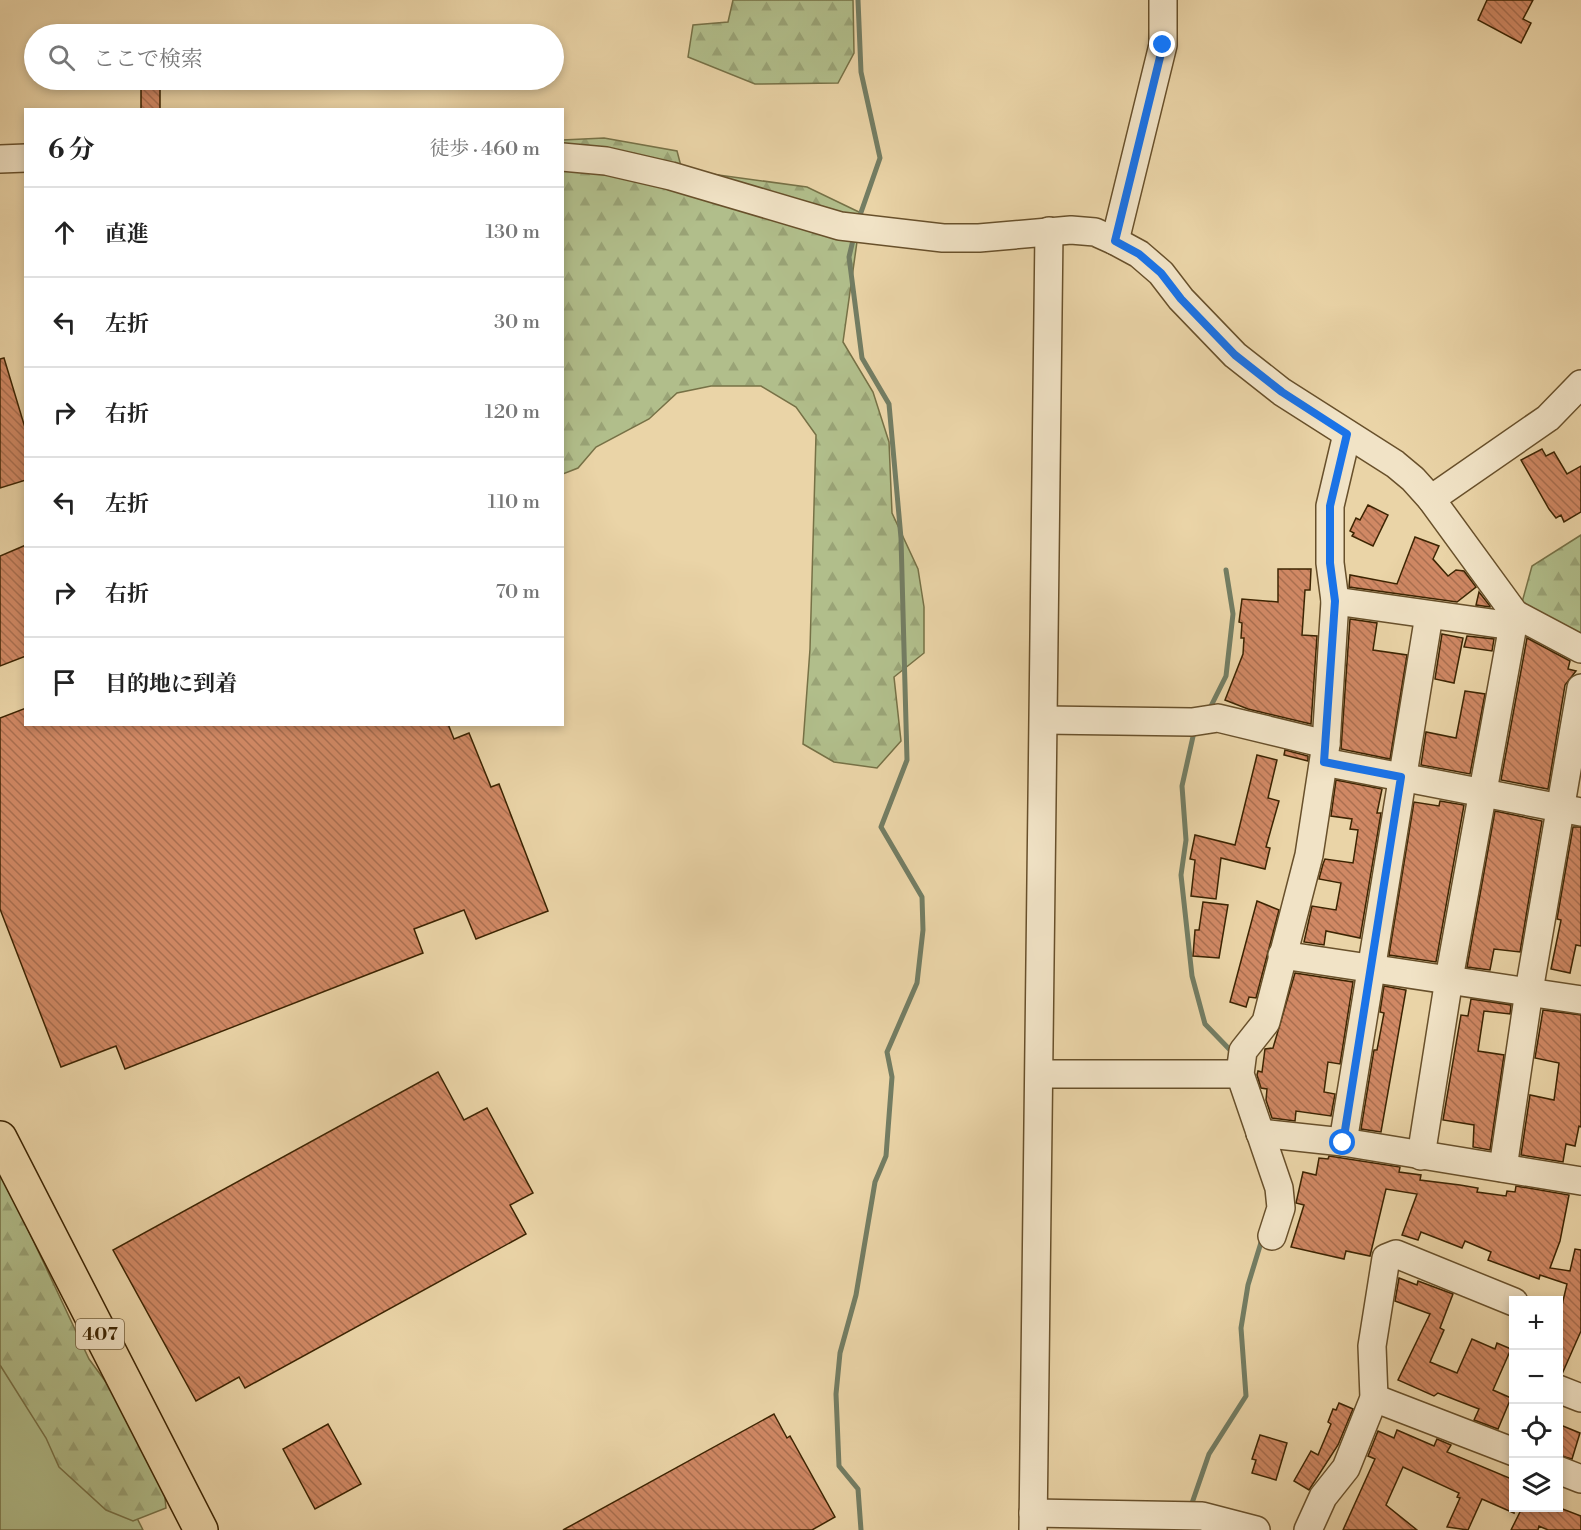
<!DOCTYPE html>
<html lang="ja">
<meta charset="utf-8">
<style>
:root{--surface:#fff;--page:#f6f6f6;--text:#222;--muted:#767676;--line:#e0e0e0}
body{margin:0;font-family:"Libre Bodoni","Noto Serif JP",serif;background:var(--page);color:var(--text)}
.controls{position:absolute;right:18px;bottom:18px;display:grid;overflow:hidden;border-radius:0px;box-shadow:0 3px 9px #0003}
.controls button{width:54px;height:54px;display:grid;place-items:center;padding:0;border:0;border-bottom:2px solid var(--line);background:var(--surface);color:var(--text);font:30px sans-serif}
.stop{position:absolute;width:18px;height:18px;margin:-14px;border:4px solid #1a73e8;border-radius:50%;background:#fff}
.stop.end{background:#1a73e8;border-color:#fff;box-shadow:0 2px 6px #0008}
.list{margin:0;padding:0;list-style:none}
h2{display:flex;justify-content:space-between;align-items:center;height:78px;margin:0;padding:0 24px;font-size:26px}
h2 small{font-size:20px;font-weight:400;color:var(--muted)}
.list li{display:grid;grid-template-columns:39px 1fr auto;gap:18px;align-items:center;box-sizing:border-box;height:90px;padding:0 24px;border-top:2px solid var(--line)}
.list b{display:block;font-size:22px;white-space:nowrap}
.list em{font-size:20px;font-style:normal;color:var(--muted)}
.icon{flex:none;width:33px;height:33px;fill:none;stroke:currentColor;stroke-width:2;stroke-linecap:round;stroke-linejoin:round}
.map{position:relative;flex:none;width:1581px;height:1530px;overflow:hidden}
.search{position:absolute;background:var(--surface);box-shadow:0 3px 9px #0003;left:24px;top:24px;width:540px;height:66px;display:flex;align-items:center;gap:15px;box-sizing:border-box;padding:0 21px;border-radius:33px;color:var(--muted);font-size:22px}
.panel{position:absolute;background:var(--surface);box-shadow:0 3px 9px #0003;left:24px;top:108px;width:540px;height:618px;border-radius:0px}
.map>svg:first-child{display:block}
.grass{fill:#b1be8b;stroke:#767146;stroke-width:1.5}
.forest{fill:url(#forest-firs);stroke:#767146;stroke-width:1.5}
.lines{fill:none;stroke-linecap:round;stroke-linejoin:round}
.stream{stroke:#737d63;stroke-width:5}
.building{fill:url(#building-back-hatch);stroke:#3c2402;stroke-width:1.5}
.minor-casing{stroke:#68502b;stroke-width:30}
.highway-casing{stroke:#3c2402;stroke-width:36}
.minor{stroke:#f1e3c6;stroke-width:27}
.highway{stroke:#ead4a7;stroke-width:33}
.route{stroke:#1a73e8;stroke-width:8}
.labels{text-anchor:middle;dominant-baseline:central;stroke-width:4.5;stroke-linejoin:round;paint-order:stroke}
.shield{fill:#f1e3c6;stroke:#725d3d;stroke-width:1.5}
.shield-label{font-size:18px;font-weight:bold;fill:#3c2402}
</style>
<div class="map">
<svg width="1581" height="1530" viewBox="0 0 1581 1530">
<defs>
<pattern id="forest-firs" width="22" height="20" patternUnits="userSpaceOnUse" patternTransform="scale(1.5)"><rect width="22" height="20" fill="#b1be8b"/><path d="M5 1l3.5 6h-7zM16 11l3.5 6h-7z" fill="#99a376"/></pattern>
<pattern id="building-back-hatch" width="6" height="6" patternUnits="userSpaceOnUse" patternTransform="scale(1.5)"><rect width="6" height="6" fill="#d08864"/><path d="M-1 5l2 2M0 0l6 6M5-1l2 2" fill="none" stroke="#aa6f50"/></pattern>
</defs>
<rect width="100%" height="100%" fill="#ead4a7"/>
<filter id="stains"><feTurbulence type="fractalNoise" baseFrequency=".00333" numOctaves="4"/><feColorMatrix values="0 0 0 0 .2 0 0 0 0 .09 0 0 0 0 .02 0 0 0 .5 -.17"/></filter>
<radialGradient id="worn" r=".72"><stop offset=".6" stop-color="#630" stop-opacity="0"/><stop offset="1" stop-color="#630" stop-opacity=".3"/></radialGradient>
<path class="grass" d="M 0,1245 L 143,1530 L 0,1530 Z"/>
<g class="forest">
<path d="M 733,0 L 853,0 L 854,53 L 838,83 L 755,84 L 688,57 L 693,25 L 728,22 Z"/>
<path d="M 604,138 L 677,151 L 682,170 L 807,187 L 861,213 L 843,342 L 873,392 L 889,442 L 892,513 L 918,569 L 924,607 L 924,653 L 894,677 L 901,741 L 877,768 L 834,762 L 803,744 L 810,649 L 816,435 L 796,407 L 761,386 L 711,386 L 677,393 L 649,419 L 596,447 L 578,468 L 563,474 L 563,140 Z"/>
<path d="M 1581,535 L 1581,642 L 1521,606 L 1532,566 Z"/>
<path d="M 0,1170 L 89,1359 L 114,1393 L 163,1478 L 166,1508 L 133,1521 L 106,1510 L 59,1467 L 46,1438 L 0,1365 Z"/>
</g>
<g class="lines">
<g class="stream">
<path d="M 858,0 L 861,72 L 880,158 L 858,221"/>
<path d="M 854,236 L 849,257 L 862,358 L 889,404 L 901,538 L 907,760 L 881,827 L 922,897 L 923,930 L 917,983 L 887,1052 L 892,1077 L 886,1156 L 875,1182 L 856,1295 L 840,1353 L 836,1394 L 839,1466 L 858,1489 L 861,1530"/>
<path d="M 1209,710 L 1226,676 L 1233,614 L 1226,570"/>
<path d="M 1194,732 L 1182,786 L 1186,840 L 1181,875 L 1192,976 L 1205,1024 L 1233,1053"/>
<path d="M 1191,1506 L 1209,1454 L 1246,1396 L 1241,1328 L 1248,1285 L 1263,1236"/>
</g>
</g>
<g class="building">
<path d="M 1487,0 L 1533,0 L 1523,19 L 1531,23 L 1521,43 L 1478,20 Z"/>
<rect x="141" y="80" width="19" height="30"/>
<path d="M 4,358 L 26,431 L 26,480 L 0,488 L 0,359 Z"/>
<path d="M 1542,449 L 1546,456 L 1554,452 L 1567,474 L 1581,466 L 1581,512 L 1564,522 L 1561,515 L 1556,518 L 1549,509 L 1521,460 Z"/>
<path d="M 1368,505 L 1388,515 L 1373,546 L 1352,536 L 1354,533 L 1350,531 L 1356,518 L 1360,520 Z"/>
<path d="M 1415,537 L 1439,546 L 1433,559 L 1448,576 L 1456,570 L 1464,571 L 1476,587 L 1457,602 L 1349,587 L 1350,575 L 1397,584 Z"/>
<path d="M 26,545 L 26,656 L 0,666 L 0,556 Z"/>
<path d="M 1278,569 L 1311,569 L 1310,590 L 1305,590 L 1302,635 L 1317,636 L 1311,724 L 1248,709 L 1225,700 L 1243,654 L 1244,638 L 1241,638 L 1242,623 L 1239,622 L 1242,599 L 1278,602 Z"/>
<path d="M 1479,592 L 1490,606 L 1490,607 L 1476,605 Z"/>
<path d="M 1350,619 L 1377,623 L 1373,650 L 1407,655 L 1390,759 L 1341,749 Z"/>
<path d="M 1442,634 L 1463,638 L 1454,683 L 1435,679 Z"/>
<path d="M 1467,636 L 1494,639 L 1492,651 L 1464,647 Z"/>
<path d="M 1527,638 L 1570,661 L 1568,669 L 1576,671 L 1565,685 L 1548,789 L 1501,780 Z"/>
<path d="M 1465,691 L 1485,694 L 1470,774 L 1421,765 L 1426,732 L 1456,738 Z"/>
<path d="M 26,708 L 26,724 L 448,724 L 454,739 L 469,733 L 491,787 L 499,784 L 548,911 L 476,939 L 464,910 L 414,929 L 423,953 L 125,1069 L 116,1046 L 61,1067 L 0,909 L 0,718 Z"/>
<path d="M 1285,750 L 1308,756 L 1308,761 L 1284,755 Z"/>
<path d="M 1257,755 L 1277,760 L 1268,798 L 1279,801 L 1266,847 L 1270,848 L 1265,869 L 1221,858 L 1216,899 L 1191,896 L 1195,860 L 1190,859 L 1195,835 L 1235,845 Z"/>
<path d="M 1336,780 L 1382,789 L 1377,813 L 1381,813 L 1360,938 L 1326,931 L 1324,945 L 1304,942 L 1312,906 L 1336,910 L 1341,883 L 1319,879 L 1323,864 L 1325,859 L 1353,863 L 1358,830 L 1350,829 L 1352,819 L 1331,816 Z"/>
<path d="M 1440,801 L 1464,805 L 1436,962 L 1389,955 L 1414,802 L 1439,806 Z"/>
<path d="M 1495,811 L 1542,821 L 1520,952 L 1494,949 L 1490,970 L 1467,967 Z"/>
<path d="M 1573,827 L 1581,827 L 1581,946 L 1576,945 L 1570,973 L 1551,969 L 1561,920 L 1557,919 Z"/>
<path d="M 1257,901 L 1279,910 L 1256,998 L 1249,997 L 1246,1007 L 1230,1002 Z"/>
<path d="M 1203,902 L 1228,905 L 1219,958 L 1193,956 L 1195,930 L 1199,930 Z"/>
<path d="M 1295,973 L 1353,982 L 1340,1064 L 1328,1062 L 1324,1092 L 1335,1094 L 1331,1116 L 1296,1111 L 1295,1121 L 1272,1118 L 1266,1100 L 1267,1089 L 1261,1088 L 1257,1075 L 1258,1071 L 1262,1072 L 1265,1049 L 1273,1048 Z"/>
<path d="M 1384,986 L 1406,990 L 1381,1132 L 1361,1129 L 1374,1050 L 1377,1050 L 1384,1013 L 1380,1012 Z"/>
<path d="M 1471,999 L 1511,1005 L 1510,1014 L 1484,1011 L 1478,1051 L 1504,1055 L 1490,1150 L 1473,1147 L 1474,1125 L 1443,1120 L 1461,1015 L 1468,1016 Z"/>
<path d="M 1543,1010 L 1581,1015 L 1581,1127 L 1579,1126 L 1575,1146 L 1566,1144 L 1563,1162 L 1521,1155 L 1530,1095 L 1554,1100 L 1559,1063 L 1535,1058 Z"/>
<path d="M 438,1072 L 464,1120 L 487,1108 L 533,1193 L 510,1205 L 526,1234 L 245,1388 L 239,1377 L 196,1401 L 113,1250 Z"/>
<path d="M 1329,1156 L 1400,1167 L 1399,1172 L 1421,1175 L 1420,1180 L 1460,1185 L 1478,1188 L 1477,1192 L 1506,1196 L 1507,1191 L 1515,1192 L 1516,1186 L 1569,1195 L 1560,1241 L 1550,1268 L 1570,1271 L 1575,1249 L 1581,1250 L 1581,1331 L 1562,1374 L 1558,1374 L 1558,1322 L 1567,1284 L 1540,1275 L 1539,1279 L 1488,1260 L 1491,1252 L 1465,1241 L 1462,1248 L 1421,1232 L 1418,1240 L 1402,1235 L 1417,1194 L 1386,1189 L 1370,1256 L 1346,1251 L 1344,1259 L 1291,1247 L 1304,1205 L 1296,1203 L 1303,1172 L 1316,1175 L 1319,1158 L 1328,1159 Z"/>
<path d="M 1399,1278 L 1417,1285 L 1418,1281 L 1453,1294 L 1440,1328 L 1444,1330 L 1430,1362 L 1457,1373 L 1472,1339 L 1495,1349 L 1497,1343 L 1511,1349 L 1493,1390 L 1511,1398 L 1498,1429 L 1474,1420 L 1479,1409 L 1438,1393 L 1434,1396 L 1398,1380 L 1430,1314 L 1395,1301 Z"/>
<path d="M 1339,1403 L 1353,1409 L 1338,1445 L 1309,1490 L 1294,1481 L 1311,1451 L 1318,1455 L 1331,1424 L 1328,1422 L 1333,1409 L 1336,1410 Z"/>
<path d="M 774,1414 L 787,1438 L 790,1436 L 835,1517 L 812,1530 L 563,1530 Z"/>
<path d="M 328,1424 L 361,1484 L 315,1509 L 283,1449 Z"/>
<path d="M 1558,1424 L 1580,1433 L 1572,1459 L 1558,1455 Z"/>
<path d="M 1397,1430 L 1434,1446 L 1437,1439 L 1451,1445 L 1447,1452 L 1514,1480 L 1514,1513 L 1482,1499 L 1468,1530 L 1447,1527 L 1460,1498 L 1457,1497 L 1459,1493 L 1403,1467 L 1386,1505 L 1417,1530 L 1343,1530 L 1375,1459 L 1368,1456 L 1378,1431 L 1394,1438 Z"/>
<path d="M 1260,1435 L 1287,1443 L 1276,1480 L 1252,1473 L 1256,1460 L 1252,1459 Z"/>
<path d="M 1522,1508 L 1560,1508 L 1581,1516 L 1581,1530 L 1548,1530 L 1539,1526 L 1538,1530 L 1511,1530 Z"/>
</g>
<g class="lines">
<g class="minor-casing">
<g id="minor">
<path d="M 562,157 L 606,161 L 671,176 L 840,226 L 943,238 L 979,238 L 1071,230 L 1095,232 L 1115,241 L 1139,254 L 1161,273 L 1181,299 L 1235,355 L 1282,392 L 1395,464 L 1413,479 L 1431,499 L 1515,614 L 1581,649"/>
<path d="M 0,159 L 26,158"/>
<path d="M 1115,241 L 1163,45 L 1163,0"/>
<path d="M 1431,499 L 1548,418 L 1581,384"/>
<path d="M 1335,601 L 1513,626"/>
<path d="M 1044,720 L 1192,722 L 1218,718 L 1326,744"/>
<path d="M 1324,762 L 1581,812"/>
<path d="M 1282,955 L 1581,1000"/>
<path d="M 1040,1074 L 1240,1074"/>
<path d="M 1260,1133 L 1343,1142 L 1581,1181"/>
<path d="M 1343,1142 L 1429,615"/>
<path d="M 1421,1156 L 1449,979 L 1515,614"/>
<path d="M 1503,1168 L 1529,991 L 1581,688"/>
<path d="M 1272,1236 L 1281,1208 L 1279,1188 L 1240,1074 L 1243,1051 L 1266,1022 L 1309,855 L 1326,744 L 1335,601 L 1330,563 L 1330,506 L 1347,434"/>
<path d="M 1558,1389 L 1581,1398"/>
<path d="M 1374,1398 L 1514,1452"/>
<path d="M 1558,1470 L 1581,1479"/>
<path d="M 1033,1513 L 1202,1516 L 1256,1530"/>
<path d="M 1033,1530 L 1049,231"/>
<path d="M 1308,1530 L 1323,1497 L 1346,1468 L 1374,1398 L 1372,1346 L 1386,1258 L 1396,1254 L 1514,1302"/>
</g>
</g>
<g class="highway-casing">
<path id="highway" d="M 0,1138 L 201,1530"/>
</g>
<use href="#minor" class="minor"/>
<use href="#highway" class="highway"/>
</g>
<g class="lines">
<path class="route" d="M 1163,45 L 1115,241 L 1139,254 L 1161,273 L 1181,299 L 1235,355 L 1282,392 L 1347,434 L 1330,506 L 1330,563 L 1335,601 L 1324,762 L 1401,777 L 1343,1143"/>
</g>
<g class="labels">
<rect class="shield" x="76" y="1319" width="48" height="30" rx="4.5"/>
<g class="shield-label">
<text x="100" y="1334">407</text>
</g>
</g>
<rect width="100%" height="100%" filter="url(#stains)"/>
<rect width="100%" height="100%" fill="url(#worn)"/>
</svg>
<div class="controls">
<button>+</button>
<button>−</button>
<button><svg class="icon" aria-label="locate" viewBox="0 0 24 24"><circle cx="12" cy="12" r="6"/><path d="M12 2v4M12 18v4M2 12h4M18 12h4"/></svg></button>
<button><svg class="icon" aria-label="layers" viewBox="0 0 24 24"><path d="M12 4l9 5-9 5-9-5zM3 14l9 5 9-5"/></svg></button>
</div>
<div class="stop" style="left:1343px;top:1143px"></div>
<div class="stop end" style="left:1163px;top:45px"></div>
<div class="search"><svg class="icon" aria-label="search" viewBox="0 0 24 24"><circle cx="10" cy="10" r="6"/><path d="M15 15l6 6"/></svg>ここで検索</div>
<section class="panel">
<h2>6 分<small>徒歩 · 460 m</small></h2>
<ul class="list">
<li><svg class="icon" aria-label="ahead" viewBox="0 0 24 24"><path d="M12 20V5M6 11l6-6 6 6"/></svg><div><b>直進</b></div><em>130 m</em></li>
<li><svg class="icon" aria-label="left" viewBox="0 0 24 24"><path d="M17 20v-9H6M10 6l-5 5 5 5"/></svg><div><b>左折</b></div><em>30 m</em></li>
<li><svg class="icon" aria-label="right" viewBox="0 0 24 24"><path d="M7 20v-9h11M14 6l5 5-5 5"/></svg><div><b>右折</b></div><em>120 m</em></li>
<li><svg class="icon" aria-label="left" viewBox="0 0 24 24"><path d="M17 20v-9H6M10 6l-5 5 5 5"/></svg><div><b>左折</b></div><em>110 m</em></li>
<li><svg class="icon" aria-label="right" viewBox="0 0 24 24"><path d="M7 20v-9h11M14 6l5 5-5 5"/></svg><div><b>右折</b></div><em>70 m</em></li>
<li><svg class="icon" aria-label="arrive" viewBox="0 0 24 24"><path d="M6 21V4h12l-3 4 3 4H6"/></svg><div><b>目的地に到着</b></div></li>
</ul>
</section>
</div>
